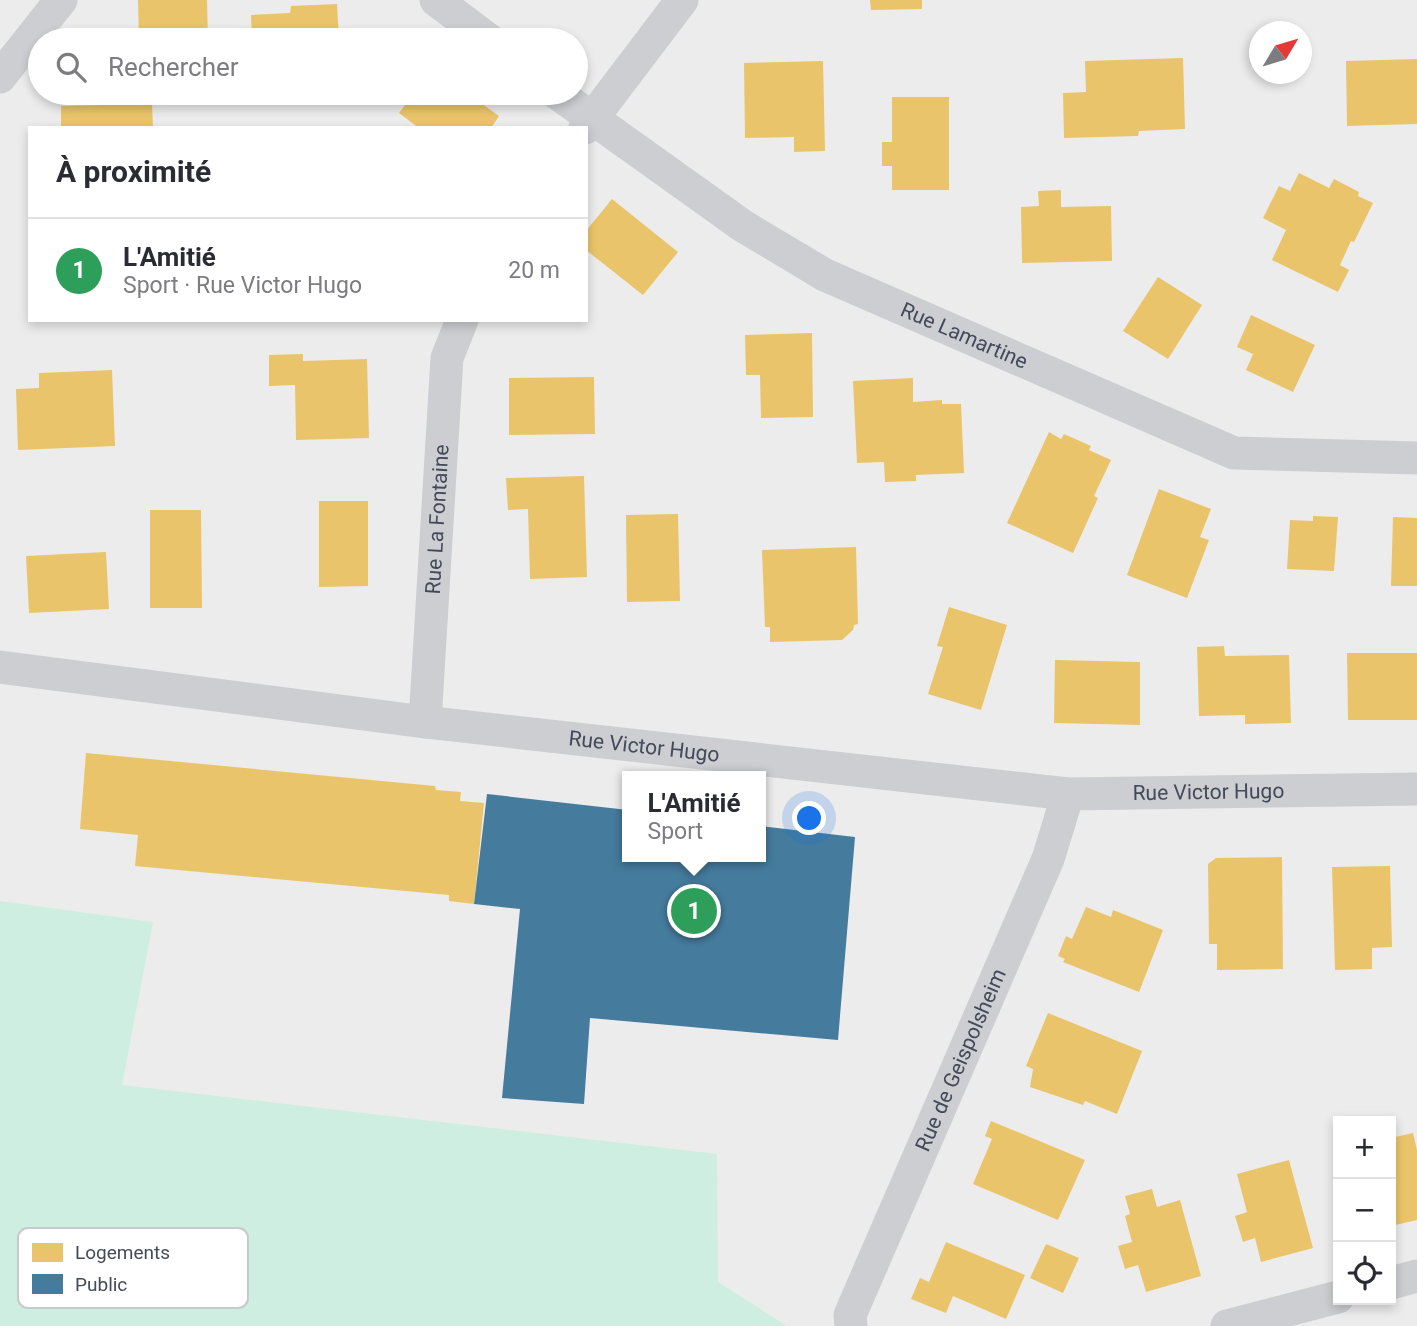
<!DOCTYPE html>
<html lang="fr">
<head>
<meta charset="utf-8">
<style>
  :root { --surface:#fff; --page:#f2f2f3; --text:#2b2b33; --muted:#7c7c81; --line:#e1e1e2; --accent:#2563eb }
  body { margin:0; font-family:Roboto,sans-serif; background:var(--page); color:var(--text) }
  .controls { position:absolute; right:21px; bottom:21px; display:grid; overflow:hidden; border-radius:0px; box-shadow:0 4px 10px #0003 }
  .controls button { width:63px; height:63px; display:grid; place-items:center; padding:0; border:0; border-bottom:2px solid var(--line); background:var(--surface); color:var(--text); font:35px sans-serif }
  .compass { position:absolute; left:1249px; top:21px; width:63px; height:63px; border-radius:50%; background:var(--surface); box-shadow:0 4px 10px #0003; rotate:52deg }
  .you { position:absolute; left:810px; top:819px; width:24px; height:24px; margin:-18px; border:5px solid #fff; border-radius:50%; background:#1a73e8; box-shadow:0 0 0 10px #1a73e833 }
  .badge { display:grid; place-items:center; width:46px; height:46px; border-radius:50%; background:var(--accent); color:#fff; font-size:23px; font-weight:700 }
  .pin { position:absolute; translate:-50% -50%; border:4px solid #fff; box-shadow:0 2px 7px #0006 }
  .popup { position:absolute; left:622px; top:771px; width:144px; height:91px; box-sizing:border-box; display:grid; place-content:center; border-radius:0px; background:var(--surface); filter:drop-shadow(0 2px 5px #0005); font-size:23px; white-space:nowrap; color:var(--muted) }
  .popup b { font-size:26px; color:var(--text) }
  .popup::after { content:''; position:absolute; left:50%; top:100%; margin-left:-14px; border:14px solid transparent; border-top-color:var(--surface) }
  .list { margin:0; padding:0; list-style:none }
  h2 { display:flex; justify-content:space-between; align-items:center; height:91px; margin:0; padding:0 28px; font-size:30px }
  h2 small { font-size:23px; font-weight:400; color:var(--muted) }
  .list li { display:grid; grid-template-columns:46px 1fr auto; gap:21px; align-items:center; box-sizing:border-box; height:105px; padding:0 28px; border-top:2px solid var(--line) }
  .list b { display:block; font-size:26px; white-space:nowrap }
  .list p { margin:0; font-size:23px; white-space:nowrap; color:var(--muted) }
  .list em { font-size:23px; font-style:normal; color:var(--muted) }
  .icon { flex:none; width:38px; height:38px; fill:none; stroke:currentColor; stroke-width:2; stroke-linecap:round; stroke-linejoin:round }
  .map { position:relative; flex:none; width:1417px; height:1326px; overflow:hidden }
  .search { position:absolute; background:var(--surface); box-shadow:0 4px 10px #0003; left:28px; top:28px; width:560px; height:77px; display:flex; align-items:center; gap:18px; box-sizing:border-box; padding:0 24px; border-radius:38px; color:var(--muted); font-size:26px }
  .panel { position:absolute; background:var(--surface); box-shadow:0 4px 10px #0003; left:28px; top:126px; width:560px; height:196px; border-radius:0px }
  .map>svg:first-child { display:block }
  .green { fill:#ceeee1 }
  .homes { fill:#e9c46a }
  .public { fill:#457b9d }
  .lines { fill:none; stroke-linecap:round; stroke-linejoin:round }
  .minor { stroke:#ccced2; stroke-width:33 }
  .labels { text-anchor:middle; stroke-width:7; stroke-linejoin:round; paint-order:stroke }
  .street-label { font-size:21px; fill:#434a59; stroke:#fff }
  .key { fill:#fff; stroke:#c7c9cd; stroke-width:2 }
  .key-label { font-size:19px; fill:#434a59 }
</style>
</head>
<body>
<div class="map">
<svg width="1417" height="1326" viewBox="0 0 1417 1326">
  <rect width="100%" height="100%" fill="#edecec"/>
  <polygon class="green" points="0,901 153,922 122,1085 717,1154 718,1282 787,1326 0,1326"/>
  <g class="homes">
    <polygon points="138,0 207,0 208,40 139,40"/>
    <polygon points="870,0 922,0 922,9 871,10"/>
    <polygon points="337,4 339,40 252,40 251,15 290,13 291,6"/>
    <polygon points="1183,58 1185,129 1139,131 1138,136 1064,138 1063,93 1086,92 1085,61"/>
    <polygon points="1417,59 1417,124 1347,126 1346,61"/>
    <polygon points="823,61 825,151 794,152 794,137 745,138 744,63"/>
    <polygon points="294,93 340,93 340,97 294,98"/>
    <polygon points="414,93 467,93 499,116 491,128 419,128 399,113"/>
    <polygon points="892,97 949,97 949,190 892,190 892,166 882,166 882,142 892,142"/>
    <polygon points="152,104 153,128 61,128 61,106"/>
    <polygon points="1299,173 1329,188 1334,179 1359,192 1358,196 1373,203 1354,242 1351,241 1340,265 1349,270 1338,292 1272,260 1286,230 1263,218 1279,186 1290,191"/>
    <polygon points="1061,190 1061,207 1111,206 1112,261 1022,263 1021,207 1039,206 1038,191"/>
    <polygon points="612,199 678,252 643,295 586,250 586,231"/>
    <polygon points="1158,277 1202,305 1168,359 1123,331"/>
    <polygon points="1251,315 1315,345 1293,392 1246,370 1253,354 1237,347"/>
    <polygon points="812,333 813,417 761,418 760,375 746,375 745,335"/>
    <polygon points="303,354 303,361 367,359 369,438 296,440 295,385 269,386 269,355"/>
    <polygon points="112,370 115,446 18,450 16,389 39,388 39,373"/>
    <polygon points="594,377 595,434 509,435 509,378"/>
    <polygon points="913,378 913,402 942,400 942,404 961,404 964,473 916,475 916,481 885,482 884,462 857,463 853,381"/>
    <polygon points="1049,432 1061,439 1064,434 1091,446 1089,450 1111,460 1094,496 1098,498 1073,553 1007,523"/>
    <polygon points="584,476 587,577 530,579 528,509 508,510 506,478"/>
    <polygon points="1159,489 1211,509 1200,537 1209,540 1187,598 1127,575"/>
    <polygon points="319,501 368,501 368,586 319,587"/>
    <polygon points="150,510 201,510 202,608 150,608"/>
    <polygon points="678,514 680,601 627,602 626,515"/>
    <polygon points="1313,516 1338,517 1334,571 1287,569 1290,520 1313,521"/>
    <polygon points="1393,517 1417,518 1417,586 1391,586"/>
    <polygon points="856,547 858,624 854,625 853,630 842,640 770,642 770,627 765,627 762,550"/>
    <polygon points="106,552 109,609 29,613 26,556"/>
    <polygon points="949,607 1007,625 981,710 928,694 943,647 937,646"/>
    <polygon points="1224,646 1225,656 1289,655 1291,723 1245,724 1245,715 1199,716 1197,647"/>
    <polygon points="1347,653 1417,653 1417,720 1348,720"/>
    <polygon points="1055,660 1140,662 1140,725 1054,723"/>
    <polygon points="86,753 435,786 436,790 461,792 460,801 484,803 474,904 449,901 449,895 135,866 138,835 80,829"/>
    <polygon points="1282,857 1283,969 1217,970 1217,944 1209,944 1208,864 1216,858"/>
    <polygon points="1390,866 1392,947 1372,948 1372,969 1335,970 1332,867"/>
    <polygon points="1086,907 1111,917 1113,910 1163,930 1139,992 1063,962 1065,959 1058,956 1066,936 1072,939"/>
    <polygon points="1048,1013 1142,1051 1117,1114 1085,1101 1083,1105 1030,1087 1033,1069 1026,1066"/>
    <polygon points="991,1121 1085,1160 1058,1220 973,1184 992,1139 985,1136"/>
    <polygon points="1413,1133 1417,1150 1417,1220 1391,1226 1391,1138"/>
    <polygon points="1289,1160 1313,1248 1261,1262 1255,1238 1243,1242 1235,1216 1247,1212 1237,1174"/>
    <polygon points="1152,1189 1157,1207 1180,1200 1201,1276 1146,1292 1138,1265 1125,1269 1118,1246 1132,1242 1125,1216 1130,1214 1125,1196"/>
    <polygon points="946,1242 1025,1275 1006,1319 953,1296 946,1313 911,1299 920,1278 929,1282"/>
    <polygon points="1046,1244 1079,1258 1063,1293 1030,1278"/>
  </g>
  <polygon class="public" points="487,794 628,810 628,857 760,857 760,826 855,837 838,1040 590,1018 584,1104 502,1098 520,909 474,904"/>
  <g class="lines">
    <g class="minor">
      <polyline points="436,0 489,40"/>
      <polyline points="0,77 61,0"/>
      <path id="s1" d="M 557,93 L 743,226 L 825,275 L 1234,453 L 1417,458"/>
      <polyline points="585,128 682,0"/>
      <path id="s2" d="M 0,667 L 425,722 L 1068,794 L 1417,789"/>
      <path id="s3" d="M 425,722 L 447,358 L 462,320"/>
      <polyline points="1391,1283 1417,1276"/>
      <path id="s4" d="M 851,1326 L 850,1315 L 1048,859 L 1068,794"/>
      <polyline points="1227,1326 1338,1297"/>
    </g>
  </g>
  <g class="labels">
    <g class="street-label">
      <text dy="7" stroke="none"><textPath href="#s1" startOffset="476">Rue Lamartine</textPath></text>
      <text dy="7" stroke="none"><textPath href="#s3" startOffset="203">Rue La Fontaine</textPath></text>
      <text dy="7" stroke="none"><textPath href="#s2" startOffset="649">Rue Victor Hugo</textPath></text>
      <text dy="7" stroke="none"><textPath href="#s2" startOffset="1216">Rue Victor Hugo</textPath></text>
      <text dy="7" stroke="none"><textPath href="#s4" startOffset="289">Rue de Geispolsheim</textPath></text>
    </g>
  </g>
  <rect x="18" y="1228" width="230" height="80" rx="10" class="key"/>
  <rect x="32" y="1243" width="31" height="19" fill="#e9c46a"/>
  <rect x="32" y="1274" width="31" height="20" fill="#457b9d"/>
  <g class="key-label">
    <text x="75" y="1259">Logements</text>
    <text x="75" y="1291">Public</text>
  </g>
</svg>
<div class="controls">
<button>+</button>
<button>−</button>
<button><svg class="icon" aria-label="locate" viewBox="0 0 24 24"><circle cx="12" cy="12" r="6"/><path d="M12 2v4M12 18v4M2 12h4M18 12h4"/></svg></button>
</div>
<svg class="compass" viewBox="-18 -18 36 36"><path d="M0-13l5 13h-10z" fill="#e53935"/><path d="M0 13l5-13h-10z" fill="#7c7c81"/></svg>
<div class="you"></div>
<div class="pin badge" style="left:694px;top:911px;background:#2e9e5b">1</div>
<div class="popup"><b>L'Amitié</b>Sport</div>
<div class="search"><svg class="icon" aria-label="search" viewBox="0 0 24 24"><circle cx="10" cy="10" r="6"/><path d="M15 15l6 6"/></svg>Rechercher</div>
<section class="panel">
<h2>À proximité<small></small></h2>
<ul class="list">
<li><span class="badge" style="background:#2e9e5b">1</span><div><b>L'Amitié</b><p>Sport · Rue Victor Hugo</p></div><em>20 m</em></li>
</ul>
</section>
</div>
</body>
</html>
